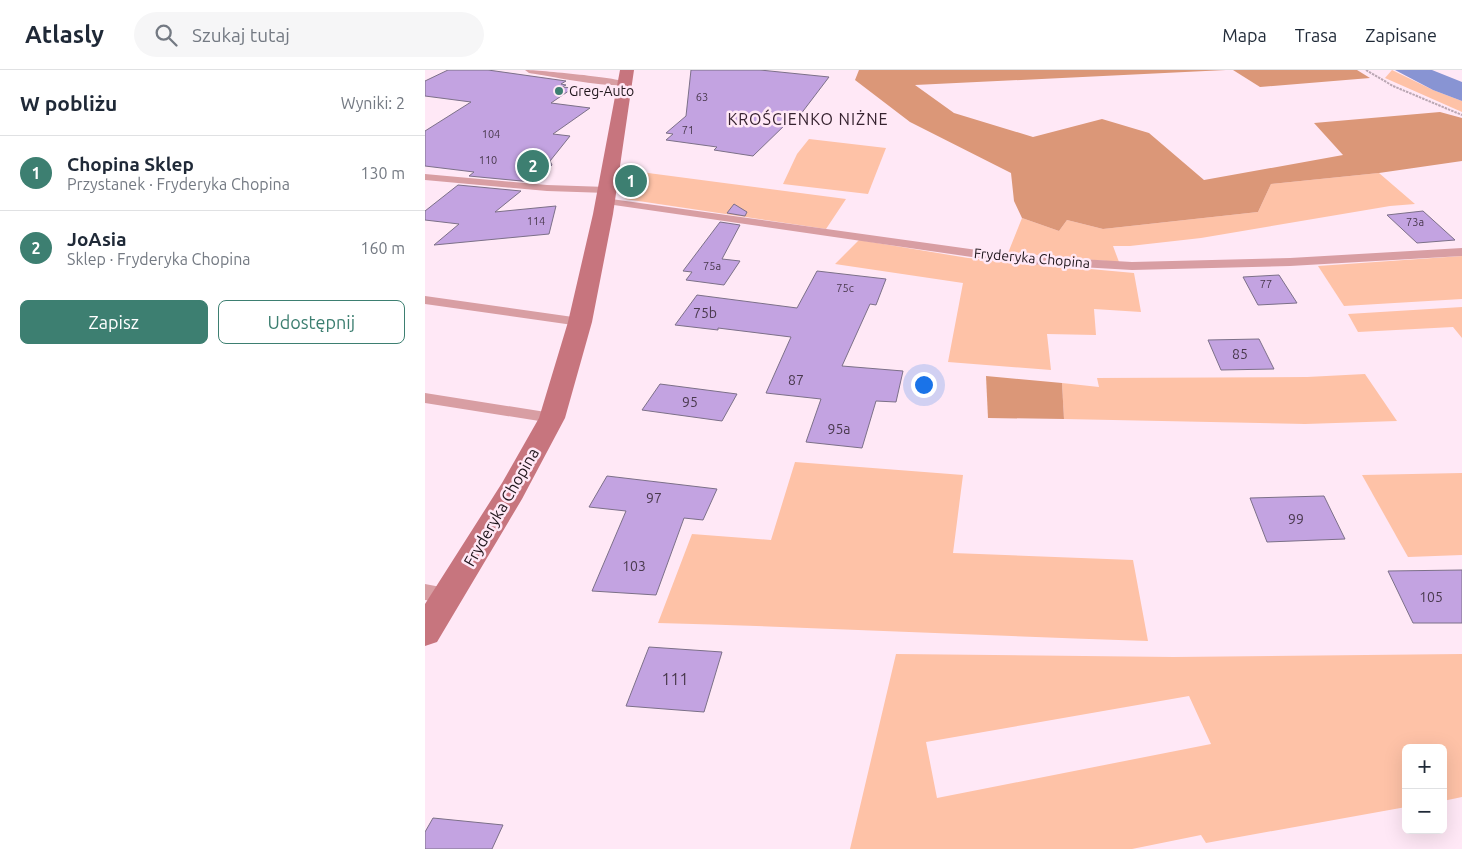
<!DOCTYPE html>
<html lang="pl">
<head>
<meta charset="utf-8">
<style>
  :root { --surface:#fff; --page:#f6f6f7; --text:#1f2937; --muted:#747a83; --line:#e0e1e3; --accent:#3d7f71 }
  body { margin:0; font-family:Ubuntu,sans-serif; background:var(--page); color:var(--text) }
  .controls { position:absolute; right:15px; bottom:15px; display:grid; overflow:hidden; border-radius:8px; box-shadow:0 5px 20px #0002 }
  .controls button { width:45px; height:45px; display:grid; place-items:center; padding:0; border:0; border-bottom:1px solid var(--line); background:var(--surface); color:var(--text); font:25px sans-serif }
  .you { position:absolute; left:498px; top:314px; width:18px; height:18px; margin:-12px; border:4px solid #fff; border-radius:50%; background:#1a73e8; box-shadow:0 0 0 8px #1a73e833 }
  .badge { display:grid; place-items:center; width:32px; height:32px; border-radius:50%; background:var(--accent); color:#fff; font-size:16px; font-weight:700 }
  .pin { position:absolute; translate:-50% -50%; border:2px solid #fff; box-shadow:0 1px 5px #0006 }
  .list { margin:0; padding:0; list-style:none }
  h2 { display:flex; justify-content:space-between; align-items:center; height:65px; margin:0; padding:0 20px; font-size:21px }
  h2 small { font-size:16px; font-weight:400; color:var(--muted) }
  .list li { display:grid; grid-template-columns:32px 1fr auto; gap:15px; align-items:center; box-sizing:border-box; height:75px; padding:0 20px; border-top:1px solid var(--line) }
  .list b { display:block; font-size:19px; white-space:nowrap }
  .list p { margin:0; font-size:16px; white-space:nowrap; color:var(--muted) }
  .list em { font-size:16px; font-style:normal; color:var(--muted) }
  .actions { display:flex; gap:10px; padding:15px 20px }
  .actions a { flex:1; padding:11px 0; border:1px solid var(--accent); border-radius:8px; text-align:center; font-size:18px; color:var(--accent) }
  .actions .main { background:var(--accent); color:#fff }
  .icon { flex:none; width:28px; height:28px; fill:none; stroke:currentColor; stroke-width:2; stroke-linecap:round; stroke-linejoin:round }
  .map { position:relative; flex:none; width:1037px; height:779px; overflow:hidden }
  header { display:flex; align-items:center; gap:30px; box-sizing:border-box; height:70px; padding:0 25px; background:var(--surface); border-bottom:1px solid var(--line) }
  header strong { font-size:24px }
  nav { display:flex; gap:28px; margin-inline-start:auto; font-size:18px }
  .search { width:350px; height:45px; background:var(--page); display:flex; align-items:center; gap:12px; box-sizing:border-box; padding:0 18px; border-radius:28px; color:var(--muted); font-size:19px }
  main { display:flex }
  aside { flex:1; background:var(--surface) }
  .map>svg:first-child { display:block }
  .green { fill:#fec2a7; fill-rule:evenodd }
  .forest { fill:#db9778 }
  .water { fill:#8894d3 }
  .building { fill:#c3a3e1; stroke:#7c7088 }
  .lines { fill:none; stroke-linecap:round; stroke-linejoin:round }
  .path { stroke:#baa7b3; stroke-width:2; stroke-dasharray:2.5 1; stroke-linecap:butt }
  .lane { fill:#d89ea3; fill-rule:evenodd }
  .secondary { fill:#c7757e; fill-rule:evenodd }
  .poi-dot { fill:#3d7f71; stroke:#ffe8f6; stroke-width:2 }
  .labels { text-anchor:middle; stroke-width:5; stroke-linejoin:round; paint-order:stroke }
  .far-number-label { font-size:11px; fill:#49394d }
  .far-poi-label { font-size:14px; fill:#20161c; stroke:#ffe8f6; text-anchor:start }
  .far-street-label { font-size:14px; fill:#20161c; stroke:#ffe8f6 }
  .number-label { font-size:14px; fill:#49394d }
  .far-quarter-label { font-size:16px; letter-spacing:1px; fill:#36222f; stroke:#ffe8f6 }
  .street-label { font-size:16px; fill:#20161c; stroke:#ffe8f6 }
  .near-number-label { font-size:16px; fill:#49394d }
</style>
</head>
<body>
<header>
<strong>Atlasly</strong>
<div class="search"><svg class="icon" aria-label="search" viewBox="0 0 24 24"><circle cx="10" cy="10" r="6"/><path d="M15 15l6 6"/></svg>Szukaj tutaj</div>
<nav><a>Mapa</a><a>Trasa</a><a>Zapisane</a></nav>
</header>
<main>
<aside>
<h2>W pobliżu<small>Wyniki: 2</small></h2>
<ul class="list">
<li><span class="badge">1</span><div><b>Chopina Sklep</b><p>Przystanek · Fryderyka Chopina</p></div><em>130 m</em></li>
<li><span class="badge">2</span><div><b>JoAsia</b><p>Sklep · Fryderyka Chopina</p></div><em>160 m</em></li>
</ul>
<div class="actions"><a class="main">Zapisz</a><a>Udostępnij</a></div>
</aside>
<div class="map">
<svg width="1037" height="779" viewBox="0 0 1037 779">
  <rect width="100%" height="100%" fill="#ffe8f6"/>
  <g class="green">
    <polygon points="967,0 1008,20 1037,31 1037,42 960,8"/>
    <polygon points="384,69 461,78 443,124 358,114 372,84"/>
    <polygon points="208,101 421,129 401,159 200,129 205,124 212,106"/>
    <polygon points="954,103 990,134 965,136 776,168 705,176 688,176 694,192 583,183 597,148 634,161 642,150 678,159 833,142 846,114"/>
    <polygon points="434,170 543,188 709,203 716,242 669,239 671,265 622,264 626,300 523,292 538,213 410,194"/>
    <polygon points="1037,186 1037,229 919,236 893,196"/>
    <polygon points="1037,237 1037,268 1028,257 933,262 923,244"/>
    <polygon points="940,304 972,351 880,354 639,349 637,313 674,317 672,308 882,307"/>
    <path d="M 370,392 L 538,405 L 528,483 L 708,490 L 723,571 C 560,566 397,557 233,553 L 267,464 L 346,470 Z"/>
    <polygon points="1037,403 1037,485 983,487 937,405"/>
    <path d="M 471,584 L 749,587 L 1037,584 L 1037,727 L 1018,731 L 1018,678 L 981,678 L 981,737 L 781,773 L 776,765 L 707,779 L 425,779 ZM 764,626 L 786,674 L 512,728 L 501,672 Z"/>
  </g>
  <g class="forest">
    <polygon points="434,0 801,0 490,15 529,43 608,67 677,49 724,63 779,110 918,85 889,53 1015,42 1037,48 1037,91 954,103 846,114 833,142 678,159 642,150 634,161 597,148 589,131 586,103 485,52 430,10"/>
    <polygon points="808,0 932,0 945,8 835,17"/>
    <polygon points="561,306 637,313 639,349 563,348"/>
  </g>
  <polygon class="water" points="970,0 1007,0 1037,12 1037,31 1008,20"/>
  <g class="building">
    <polygon points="23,0 63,0 141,11 136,14 141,15 137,17 148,18 126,33 165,38 128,64 145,66 125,91 127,95 107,112 44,106 49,102 0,96 0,61 46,32 0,26 0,11"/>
    <polygon points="266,0 335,0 404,7 369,53 363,52 328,86 289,80 292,77 241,70 248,64 241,63 261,46"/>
    <polygon points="33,115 96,121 70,142 131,136 124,164 9,175 34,154 0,150 0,141"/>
    <polygon points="309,134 322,142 320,146 302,143"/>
    <polygon points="998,141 1030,170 992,173 962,145"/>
    <polygon points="295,152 315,155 297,189 315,191 299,215 261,210 267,202 258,201"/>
    <polygon points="392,201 461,209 451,235 445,234 417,296 478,301 471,332 451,331 437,378 381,372 396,329 341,323 366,267 293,258 293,260 250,255 272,225 372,238"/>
    <polygon points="854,205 872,233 833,235 818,207"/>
    <polygon points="834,269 849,299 796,300 783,270"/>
    <polygon points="235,314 312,324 297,351 217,340"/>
    <polygon points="182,406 292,419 278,450 259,448 231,525 167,521 201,441 164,437"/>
    <polygon points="899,426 920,469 842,472 825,428"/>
    <polygon points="1037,500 1037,553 988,553 963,501"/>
    <polygon points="224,577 297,582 279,642 201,636"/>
    <polygon points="8,748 78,755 67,779 0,779 0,762"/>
  </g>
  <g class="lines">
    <polyline class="path" points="941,0 968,16 1037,45"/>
    <g class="lane">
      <path d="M 100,0 C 113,0 198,8 204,13 C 194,21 120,5 104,3 Z"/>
      <polygon points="0,104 122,115 182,117 188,120 182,123 122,121 0,110"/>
      <polygon points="179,128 588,185 707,192 865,188 1037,178 1037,186 865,196 707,200 588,193 175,133 173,131 175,129"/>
      <polygon points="0,226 155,248 162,252 155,256 0,234"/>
      <polygon points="0,323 127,343 132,344 135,348 132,352 127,353 0,333"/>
      <polygon points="0,514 31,520 33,526 31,532 24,534 0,530"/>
    </g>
    <polygon class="secondary" points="195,0 209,0 188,144 167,252 140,348 97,429 12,572 0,576 0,534 77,413 114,348 143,252 168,144"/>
  </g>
  <circle class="poi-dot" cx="134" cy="21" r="5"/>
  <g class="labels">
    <g class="far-number-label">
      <text x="277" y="31">63</text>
      <text x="263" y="64">71</text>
      <text x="66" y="68">104</text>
      <text x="63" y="94">110</text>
      <text x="111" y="155">114</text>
      <text x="990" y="156">73a</text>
      <text x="287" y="200">75a</text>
      <text x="841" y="218">77</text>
      <text x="420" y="222">75c</text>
    </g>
    <g class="far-poi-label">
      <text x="144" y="26">Greg-Auto</text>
    </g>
    <g class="far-street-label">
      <text transform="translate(607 188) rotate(5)" y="5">Fryderyka Chopina</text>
    </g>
    <g class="number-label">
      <text x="280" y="248">75b</text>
      <text x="815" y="289">85</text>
      <text x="371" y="315">87</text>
      <text x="265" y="337">95</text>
      <text x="414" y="364">95a</text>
      <text x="229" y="433">97</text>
      <text x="871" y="454">99</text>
      <text x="209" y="501">103</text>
      <text x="1006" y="532">105</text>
    </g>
    <g class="far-quarter-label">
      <text x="383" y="55">KROŚCIENKO NIŻNE</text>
    </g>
    <g class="street-label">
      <text transform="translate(76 437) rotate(-60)" y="6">Fryderyka Chopina</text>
    </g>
    <g class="near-number-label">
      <text x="250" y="615">111</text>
    </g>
  </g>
</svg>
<div class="controls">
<button>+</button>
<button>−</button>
</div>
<div class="you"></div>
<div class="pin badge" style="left:206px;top:111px">1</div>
<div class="pin badge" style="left:108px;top:96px">2</div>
</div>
</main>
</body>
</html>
